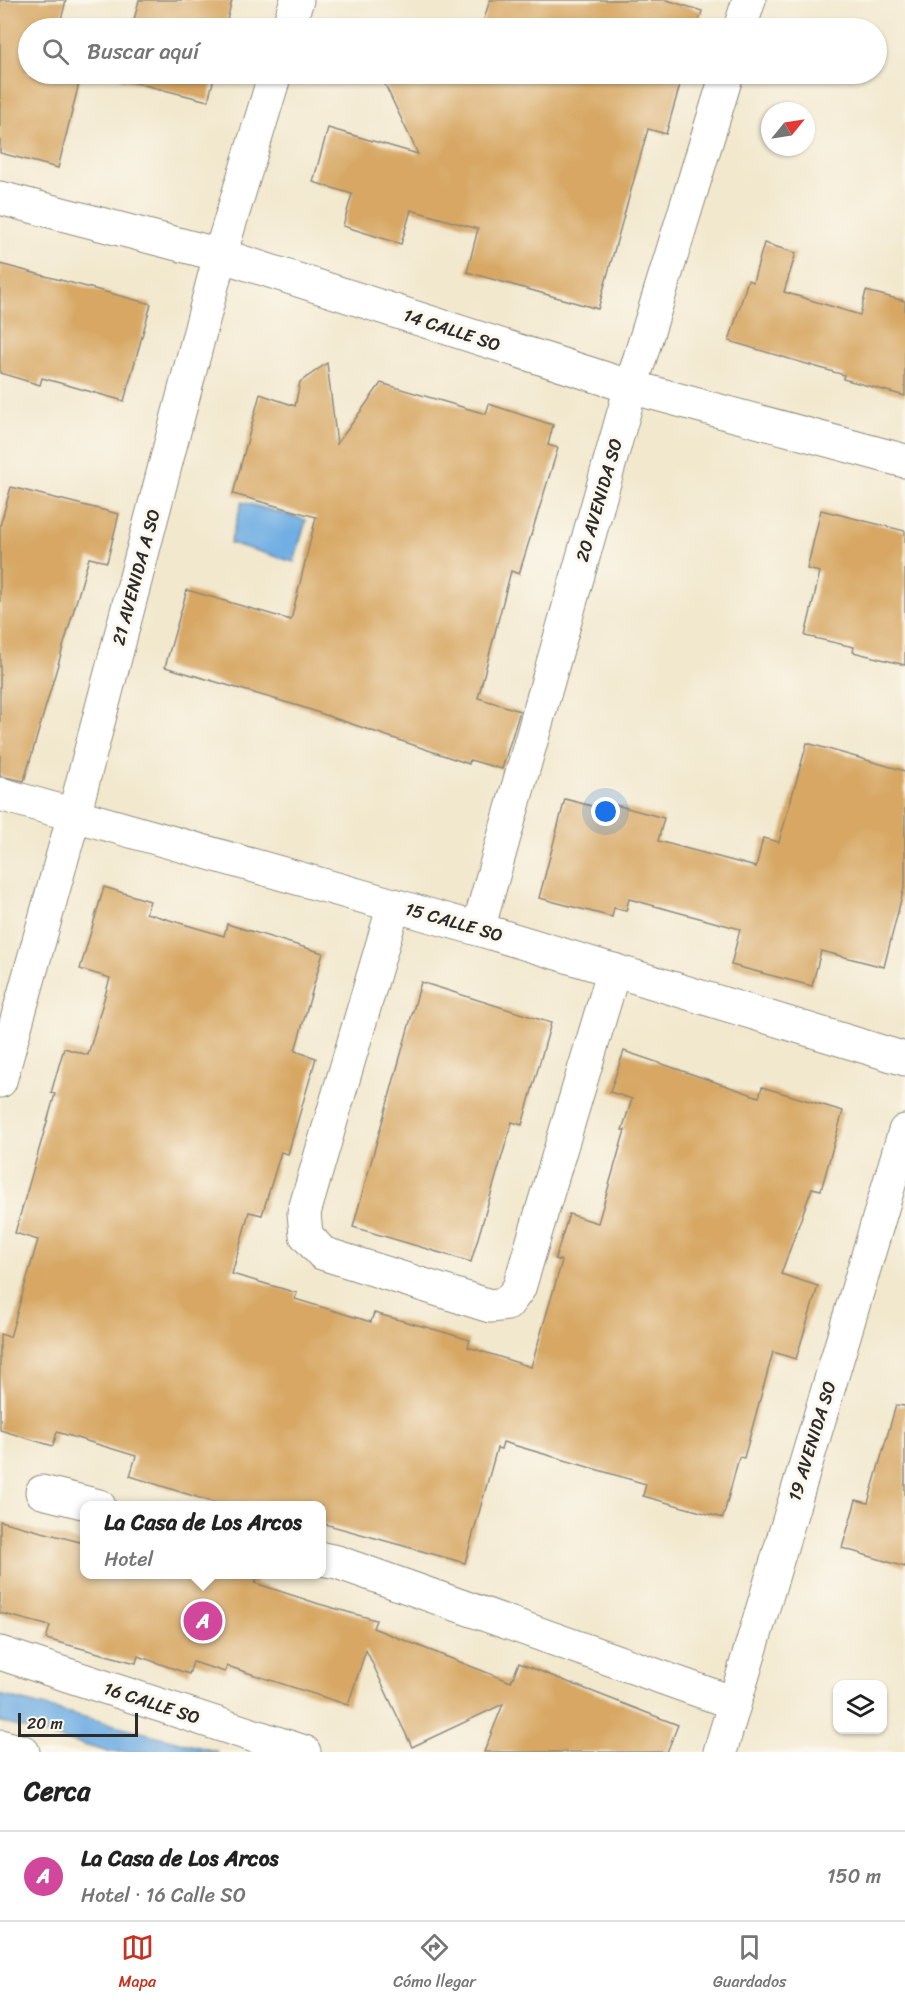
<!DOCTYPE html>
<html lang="es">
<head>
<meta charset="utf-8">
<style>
  :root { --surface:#fff; --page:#f6f6f6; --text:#222; --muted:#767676; --line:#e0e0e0; --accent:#c8321e }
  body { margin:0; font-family:Sriracha,sans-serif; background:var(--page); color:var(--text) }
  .controls { position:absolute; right:18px; bottom:18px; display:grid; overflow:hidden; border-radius:12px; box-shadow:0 2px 4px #0004 }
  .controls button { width:54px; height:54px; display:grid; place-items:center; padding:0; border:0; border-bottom:2px solid var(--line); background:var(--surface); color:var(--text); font:30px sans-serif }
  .compass { position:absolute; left:761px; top:102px; width:54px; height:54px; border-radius:50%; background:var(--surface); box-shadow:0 2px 4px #0004; rotate:60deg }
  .scale { position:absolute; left:18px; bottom:15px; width:120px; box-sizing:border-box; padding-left:6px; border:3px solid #2b2b2b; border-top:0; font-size:16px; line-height:21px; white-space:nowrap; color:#2b2b2b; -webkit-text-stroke:4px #fbf7ec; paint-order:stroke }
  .you { position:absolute; left:606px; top:812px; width:21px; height:21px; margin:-15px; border:4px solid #fff; border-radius:50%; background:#1a73e8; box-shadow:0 0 0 9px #1a73e833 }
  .badge { display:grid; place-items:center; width:39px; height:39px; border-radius:50%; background:var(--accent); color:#fff; font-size:20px; font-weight:700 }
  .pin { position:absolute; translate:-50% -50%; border:3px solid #fff; box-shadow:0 2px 6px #0006 }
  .popup { position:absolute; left:80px; top:1501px; width:246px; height:78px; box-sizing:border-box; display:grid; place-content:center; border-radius:12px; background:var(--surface); filter:drop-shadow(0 2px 4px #0005); font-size:20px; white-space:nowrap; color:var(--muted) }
  .popup b { font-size:22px; color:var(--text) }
  .popup::after { content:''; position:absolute; left:50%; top:100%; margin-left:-12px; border:12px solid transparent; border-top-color:var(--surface) }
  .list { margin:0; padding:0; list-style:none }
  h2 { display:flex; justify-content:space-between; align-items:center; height:78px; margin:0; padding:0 24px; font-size:26px }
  h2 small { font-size:20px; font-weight:400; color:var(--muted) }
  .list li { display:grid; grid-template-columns:39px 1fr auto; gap:18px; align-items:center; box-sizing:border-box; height:90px; padding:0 24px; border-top:2px solid var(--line) }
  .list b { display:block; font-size:22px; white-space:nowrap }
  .list p { margin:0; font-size:20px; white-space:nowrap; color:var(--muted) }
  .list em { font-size:20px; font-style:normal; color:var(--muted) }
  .icon { flex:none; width:33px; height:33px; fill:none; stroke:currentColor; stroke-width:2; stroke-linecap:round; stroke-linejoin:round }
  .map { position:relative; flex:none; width:905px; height:1752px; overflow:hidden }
  .search { position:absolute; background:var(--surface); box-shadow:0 2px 4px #0004; left:18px; right:18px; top:18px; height:66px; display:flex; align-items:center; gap:15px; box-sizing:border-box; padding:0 21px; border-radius:33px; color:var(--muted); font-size:22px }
  .sheet { height:168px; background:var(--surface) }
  nav { display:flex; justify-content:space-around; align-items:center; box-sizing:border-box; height:84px; border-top:2px solid var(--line); background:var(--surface); font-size:16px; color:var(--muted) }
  nav a { display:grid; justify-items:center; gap:3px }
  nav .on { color:var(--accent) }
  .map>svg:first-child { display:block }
  .water { fill:#70aee3; stroke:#4e6c87; stroke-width:1.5 }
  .building { fill:#d7a763 }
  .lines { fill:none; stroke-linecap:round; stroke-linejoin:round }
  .minor-casing { stroke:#8e8a7c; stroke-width:35 }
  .minor { stroke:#fff; stroke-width:33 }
  .labels { text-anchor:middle; stroke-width:6; stroke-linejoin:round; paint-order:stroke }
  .street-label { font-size:18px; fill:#2b2b2b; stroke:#fbf7ec }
</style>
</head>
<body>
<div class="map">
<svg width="905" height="1752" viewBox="0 0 905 1752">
  <rect width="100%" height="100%" fill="#fbf7ec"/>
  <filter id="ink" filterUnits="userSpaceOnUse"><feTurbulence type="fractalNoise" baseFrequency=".0167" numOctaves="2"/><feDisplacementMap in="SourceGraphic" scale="12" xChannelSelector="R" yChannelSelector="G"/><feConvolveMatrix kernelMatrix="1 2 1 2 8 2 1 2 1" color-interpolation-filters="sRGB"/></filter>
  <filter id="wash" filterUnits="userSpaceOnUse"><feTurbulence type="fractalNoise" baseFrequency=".008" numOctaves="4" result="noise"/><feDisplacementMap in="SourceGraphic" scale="24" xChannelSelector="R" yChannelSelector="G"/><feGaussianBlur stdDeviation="1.35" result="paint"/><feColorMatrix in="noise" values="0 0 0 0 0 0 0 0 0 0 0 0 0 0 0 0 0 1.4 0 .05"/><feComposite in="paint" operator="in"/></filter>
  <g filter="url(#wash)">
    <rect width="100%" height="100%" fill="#f2e8ce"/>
    <g class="water">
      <polygon points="242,502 306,520 294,562 230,543"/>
      <polygon points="0,1695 218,1752 109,1752 0,1722"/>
    </g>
    <g id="blocks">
      <g class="building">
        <polygon points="0,0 66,0 59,28 28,28 28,74 74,74 81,75 58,168 0,153"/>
        <polygon points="139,0 232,0 225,28 132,28"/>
        <polygon points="490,0 667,0 702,11 697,28 481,28"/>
        <polygon points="121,74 215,74 208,101 120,79"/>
        <polygon points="380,74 683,74 666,134 648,129 598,309 467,272 478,229 411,210 401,244 343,226 352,194 313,182 328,128 418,154"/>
        <polygon points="764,243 796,253 784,292 860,315 866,291 905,301 905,396 843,379 844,375 729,341 748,280 753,282"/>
        <polygon points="0,264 151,304 124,401 42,378 40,385 0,373"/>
        <polygon points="327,363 337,444 381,383 486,414 489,404 553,425 548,445 558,448 519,574 511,571 478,698 520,711 502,769 470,760 469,764 302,707 165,667 187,590 291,620 316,517 233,494 260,394 295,406 300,382"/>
        <polygon points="11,487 119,514 107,562 89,558 24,781 0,776 0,526"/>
        <polygon points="821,510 905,531 905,665 853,652 854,647 805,636 820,572 807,569"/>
        <polygon points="807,743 905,771 905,884 884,967 821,951 812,986 731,965 740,929 629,899 626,911 614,908 612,917 539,898 565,799 611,811 612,804 664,818 658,841 756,867 763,838 779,842"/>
        <polygon points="104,887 150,901 146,913 224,936 227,924 323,953 295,1051 316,1058 288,1154 281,1152 262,1215 249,1212 232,1274 297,1293 295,1299 371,1322 374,1313 440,1331 470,1340 468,1347 531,1367 562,1261 555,1259 569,1214 598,1223 625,1130 622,1130 632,1099 610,1092 624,1051 759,1097 762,1087 843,1111 821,1190 812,1188 781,1274 818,1286 796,1359 773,1352 744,1458 739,1457 723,1518 643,1496 646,1484 503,1442 501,1449 497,1448 465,1563 321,1523 321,1506 225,1506 130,1476 136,1456 57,1432 53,1446 0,1430 0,1334 10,1337 38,1240 15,1233 55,1094 51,1093 64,1048 88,1055 110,978 80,969"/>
        <polygon points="421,982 551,1023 522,1125 512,1122 471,1262 353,1227"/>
        <polygon points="896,1405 905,1406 905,1567 842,1548 856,1500 868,1503"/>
        <polygon points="0,1521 84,1543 84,1575 258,1575 255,1583 319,1604 376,1620 373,1628 511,1682 519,1663 678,1725 667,1752 484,1752 503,1704 412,1747 366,1650 348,1705 227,1666 225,1672 193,1662 189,1674 138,1656 136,1663 46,1639 50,1626 0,1613"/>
      </g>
    </g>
  </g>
  <g filter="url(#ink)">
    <use href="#blocks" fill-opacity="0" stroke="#8e8a7c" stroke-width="1.5"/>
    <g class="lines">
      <g class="minor-casing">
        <g id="minor">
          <polyline points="288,28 297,0"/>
          <polyline points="740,28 749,0"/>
          <polyline points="0,198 220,255 631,387 905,461"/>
          <polyline points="0,794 478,929 905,1059"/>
          <polyline points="394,905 304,1213 306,1235 322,1253 490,1306 507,1304 519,1288 614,970"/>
          <polyline points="478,929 631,387 727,74"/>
          <polyline points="0,1081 74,815 220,255 275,74"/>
          <polyline points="42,1492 99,1506"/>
          <polyline points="322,1559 337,1562 734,1703"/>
          <polyline points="0,1653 304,1752"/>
          <polyline points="0,1746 23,1752"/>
          <polyline points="720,1752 905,1131"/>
        </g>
      </g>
      <use href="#minor" class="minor"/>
    </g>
  </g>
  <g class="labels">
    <g class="street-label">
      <text transform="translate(452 330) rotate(18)" y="6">14 CALLE SO</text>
      <text transform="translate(599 500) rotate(-74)" y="6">20 AVENIDA SO</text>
      <text transform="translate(136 577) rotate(-75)" y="6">21 AVENIDA A SO</text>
      <text transform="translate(454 922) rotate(16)" y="6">15 CALLE SO</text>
      <text transform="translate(812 1441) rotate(-73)" y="6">19 AVENIDA SO</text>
      <text transform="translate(152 1703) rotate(18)" y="6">16 CALLE SO</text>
    </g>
  </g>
</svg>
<div class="controls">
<button><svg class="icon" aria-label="layers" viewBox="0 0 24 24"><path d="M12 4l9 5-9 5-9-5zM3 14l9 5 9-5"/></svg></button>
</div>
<svg class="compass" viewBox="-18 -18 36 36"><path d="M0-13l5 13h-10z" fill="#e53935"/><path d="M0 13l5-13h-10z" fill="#767676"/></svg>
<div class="scale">20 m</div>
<div class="you"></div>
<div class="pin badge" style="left:203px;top:1621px;background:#d1479c">A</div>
<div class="popup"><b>La Casa de Los Arcos</b>Hotel</div>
<div class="search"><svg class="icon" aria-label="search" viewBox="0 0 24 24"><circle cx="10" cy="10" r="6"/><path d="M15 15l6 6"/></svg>Buscar aquí</div>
</div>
<section class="sheet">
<h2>Cerca<small></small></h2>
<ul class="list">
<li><span class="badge" style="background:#d1479c">A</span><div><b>La Casa de Los Arcos</b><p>Hotel · 16 Calle SO</p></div><em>150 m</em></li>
</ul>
</section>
<nav>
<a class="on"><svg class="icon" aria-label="map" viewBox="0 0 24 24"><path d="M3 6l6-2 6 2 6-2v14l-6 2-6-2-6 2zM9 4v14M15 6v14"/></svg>Mapa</a>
<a><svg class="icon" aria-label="directions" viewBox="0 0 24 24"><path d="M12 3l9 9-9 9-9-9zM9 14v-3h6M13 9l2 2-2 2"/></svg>Cómo llegar</a>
<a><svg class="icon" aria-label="saved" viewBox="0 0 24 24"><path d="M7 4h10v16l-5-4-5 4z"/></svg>Guardados</a>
</nav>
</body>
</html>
